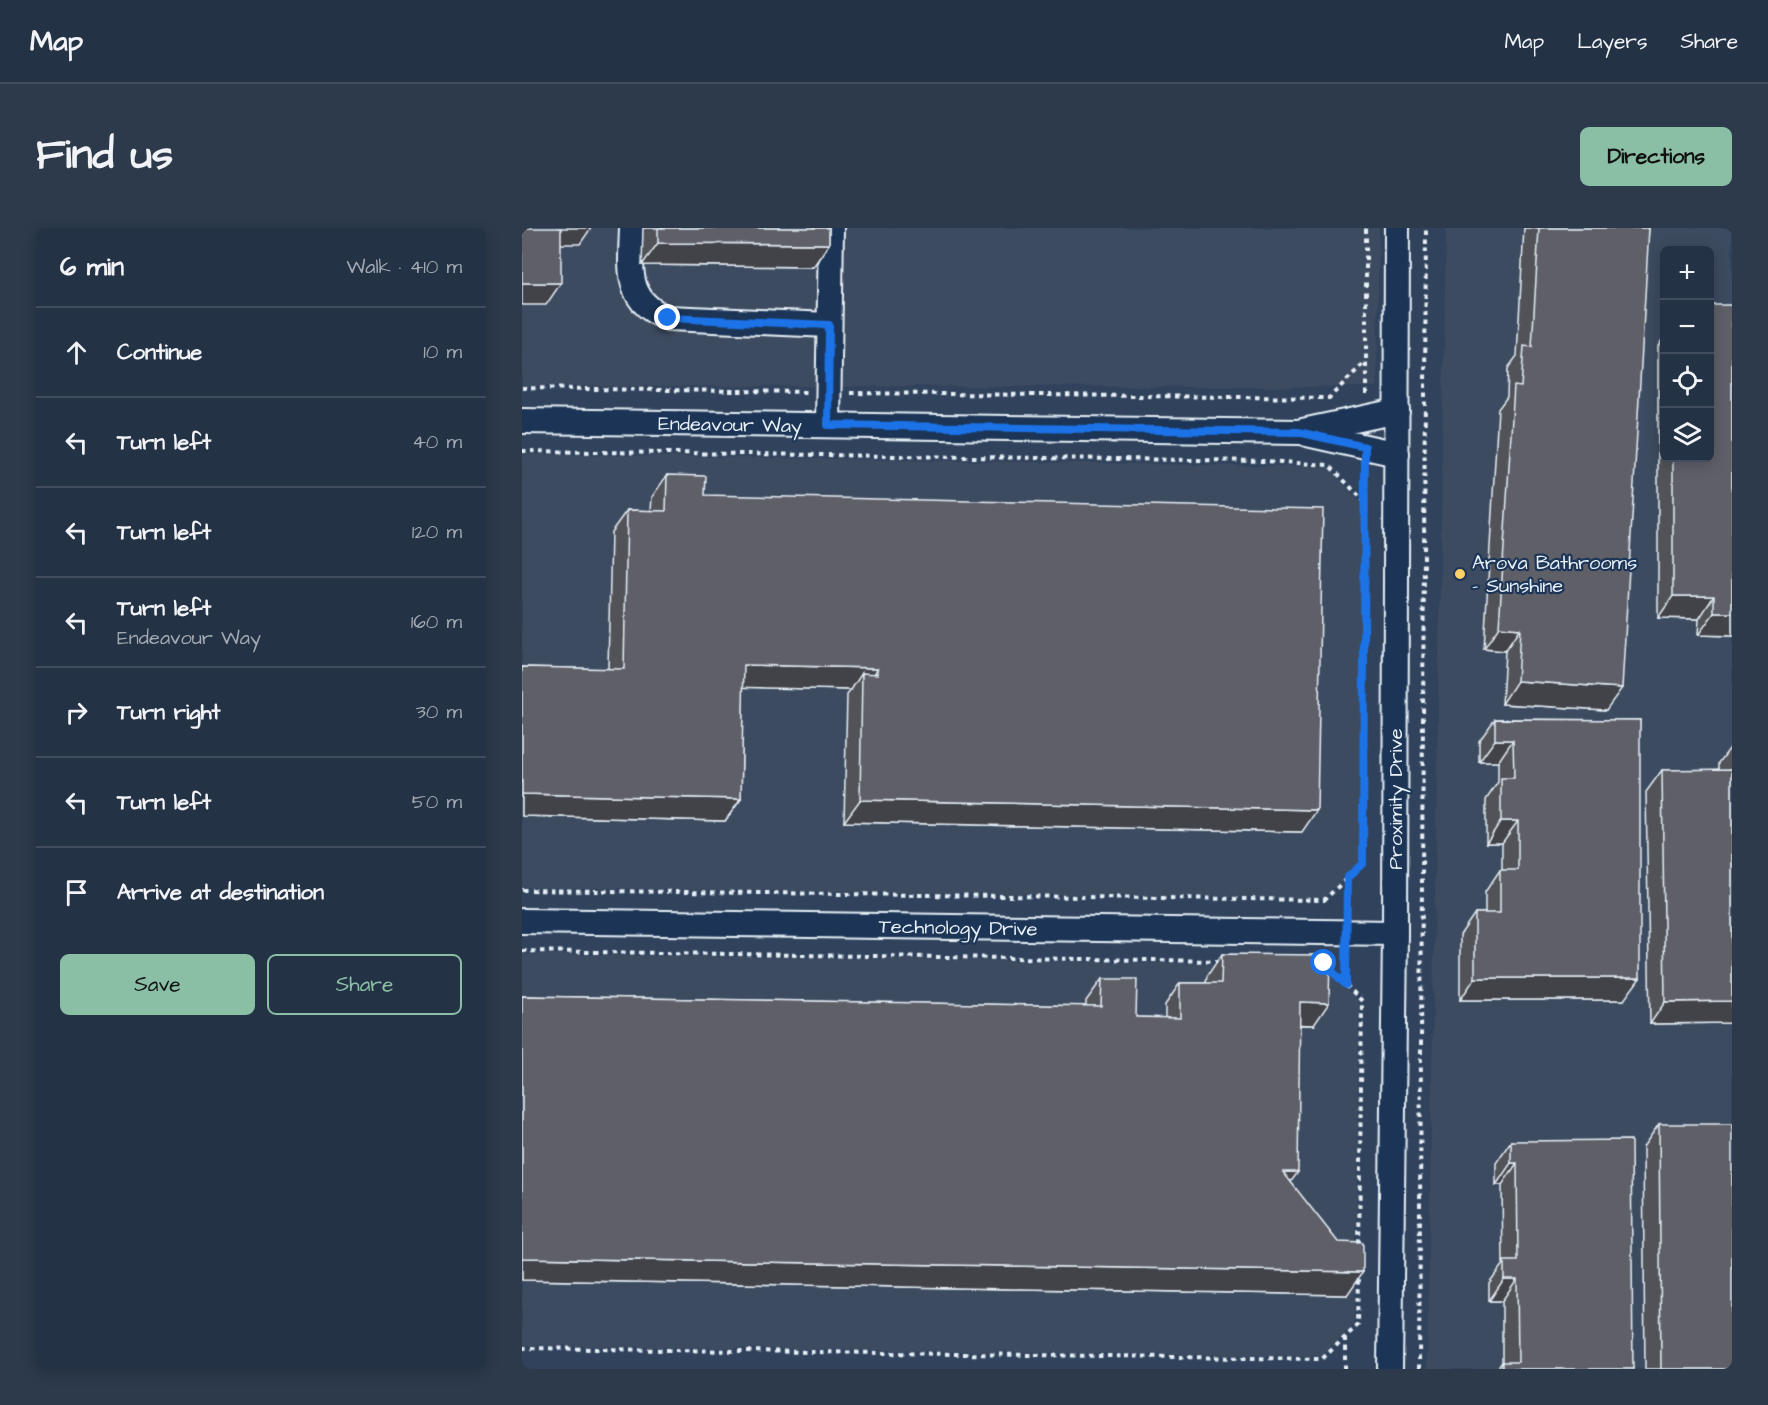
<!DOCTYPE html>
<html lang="en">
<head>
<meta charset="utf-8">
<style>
  :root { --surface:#243245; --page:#2c3a4c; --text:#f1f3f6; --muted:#a3aab3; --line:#414d5e; --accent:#8abfa5 }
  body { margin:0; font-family:"Architects Daughter",sans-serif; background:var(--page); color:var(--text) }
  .controls { position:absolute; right:18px; top:18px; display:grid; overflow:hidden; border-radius:9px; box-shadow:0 3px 15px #0003 }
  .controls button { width:54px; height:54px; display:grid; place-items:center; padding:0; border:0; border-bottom:2px solid var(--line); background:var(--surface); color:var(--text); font:30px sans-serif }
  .stop { position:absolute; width:18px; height:18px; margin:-14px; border:4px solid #1a73e8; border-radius:50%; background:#fff }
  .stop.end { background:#1a73e8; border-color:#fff; box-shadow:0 2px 6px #0008 }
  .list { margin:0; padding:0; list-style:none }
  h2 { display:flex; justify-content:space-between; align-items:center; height:78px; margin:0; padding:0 24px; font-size:26px }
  h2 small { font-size:20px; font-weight:400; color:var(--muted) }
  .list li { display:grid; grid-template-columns:39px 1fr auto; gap:18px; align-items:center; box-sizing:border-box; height:90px; padding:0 24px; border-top:2px solid var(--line) }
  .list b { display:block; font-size:22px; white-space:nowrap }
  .list p { margin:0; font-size:20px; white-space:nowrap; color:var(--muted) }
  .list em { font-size:20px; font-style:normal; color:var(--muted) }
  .actions { display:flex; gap:12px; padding:18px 24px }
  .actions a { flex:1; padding:14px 0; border:2px solid var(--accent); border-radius:9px; text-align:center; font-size:21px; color:var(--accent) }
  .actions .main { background:var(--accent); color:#111 }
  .icon { flex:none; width:33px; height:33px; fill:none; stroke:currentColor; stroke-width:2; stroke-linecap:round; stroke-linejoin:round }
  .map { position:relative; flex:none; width:1210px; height:1141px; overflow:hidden; border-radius:9px }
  header { display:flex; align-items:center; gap:36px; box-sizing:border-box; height:84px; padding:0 30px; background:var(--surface); border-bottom:2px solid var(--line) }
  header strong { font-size:28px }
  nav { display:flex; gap:33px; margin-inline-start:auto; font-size:21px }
  .intro { display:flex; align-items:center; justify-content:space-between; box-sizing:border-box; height:144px; padding:0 36px }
  h1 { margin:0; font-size:42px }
  .button { padding:15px 27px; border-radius:9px; background:var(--accent); color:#111; font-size:21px; font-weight:700 }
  main { display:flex; gap:36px; padding:0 36px }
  aside { flex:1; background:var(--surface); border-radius:9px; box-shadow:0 3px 15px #0003 }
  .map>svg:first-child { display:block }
  .built { fill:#3e4b60; fill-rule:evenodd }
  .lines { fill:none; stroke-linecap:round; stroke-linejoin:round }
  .minor-casing { stroke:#e8f1f8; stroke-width:28 }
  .path { stroke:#e8f1f8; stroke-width:4; stroke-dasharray:4.5 4.5; stroke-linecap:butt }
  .minor { stroke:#1d3557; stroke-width:24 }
  .wall { fill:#515259; stroke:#e8f1f8; stroke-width:1.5 }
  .shaded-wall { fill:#424249; stroke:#e8f1f8; stroke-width:1.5 }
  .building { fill:#5e5f68; stroke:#e8f1f8; stroke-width:1.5 }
  .route { stroke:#1a73e8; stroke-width:8 }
  .poi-dot { fill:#ffd166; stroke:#1d3557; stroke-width:2 }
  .labels { text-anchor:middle; stroke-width:4.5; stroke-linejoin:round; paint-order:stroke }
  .street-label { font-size:20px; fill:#e8f1f8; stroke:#1d3557 }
  .poi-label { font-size:20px; fill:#e8f1f8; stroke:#1d3557; text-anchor:start }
</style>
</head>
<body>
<header>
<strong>Map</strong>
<nav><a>Map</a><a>Layers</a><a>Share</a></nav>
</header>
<div class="intro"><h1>Find us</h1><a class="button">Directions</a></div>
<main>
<aside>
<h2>6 min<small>Walk · 410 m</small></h2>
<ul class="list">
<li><svg class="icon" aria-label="ahead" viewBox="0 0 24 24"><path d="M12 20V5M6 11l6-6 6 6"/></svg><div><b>Continue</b></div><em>10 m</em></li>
<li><svg class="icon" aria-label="left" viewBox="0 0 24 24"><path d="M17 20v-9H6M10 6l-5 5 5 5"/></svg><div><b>Turn left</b></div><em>40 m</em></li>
<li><svg class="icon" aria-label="left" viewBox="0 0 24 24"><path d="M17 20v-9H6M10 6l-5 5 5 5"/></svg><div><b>Turn left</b></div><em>120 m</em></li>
<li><svg class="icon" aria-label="left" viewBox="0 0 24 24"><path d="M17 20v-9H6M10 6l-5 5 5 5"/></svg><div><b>Turn left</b><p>Endeavour Way</p></div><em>160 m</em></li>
<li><svg class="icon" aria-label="right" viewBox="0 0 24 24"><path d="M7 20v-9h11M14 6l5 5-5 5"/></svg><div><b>Turn right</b></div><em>30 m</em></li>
<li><svg class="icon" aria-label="left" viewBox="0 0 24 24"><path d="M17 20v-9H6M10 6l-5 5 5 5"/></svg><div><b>Turn left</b></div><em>50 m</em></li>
<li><svg class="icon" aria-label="arrive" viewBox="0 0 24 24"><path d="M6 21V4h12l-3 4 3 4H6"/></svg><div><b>Arrive at destination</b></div></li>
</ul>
<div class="actions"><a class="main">Save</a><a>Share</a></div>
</aside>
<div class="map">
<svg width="1210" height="1141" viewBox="0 0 1210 1141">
  <rect width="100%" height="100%" fill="#30425c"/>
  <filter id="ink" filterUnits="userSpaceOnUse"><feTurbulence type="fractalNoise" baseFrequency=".0167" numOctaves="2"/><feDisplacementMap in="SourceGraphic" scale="12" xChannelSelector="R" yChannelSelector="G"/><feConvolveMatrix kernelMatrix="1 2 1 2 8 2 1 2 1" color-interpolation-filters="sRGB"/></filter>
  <g filter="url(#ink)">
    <g class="built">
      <polygon points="0,0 857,0 855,159 0,158"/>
      <path d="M 924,0 L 1210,0 L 1210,1141 L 905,1141 ZM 1142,22 L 1188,22 L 1188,230 L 1142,230 Z"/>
      <polygon points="0,226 806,239 841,277 839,633 802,670 0,659"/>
      <polygon points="0,726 801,737 837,774 833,1095 800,1128 0,1117"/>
    </g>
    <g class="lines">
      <g class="minor-casing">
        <g id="minor">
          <path d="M 110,0 C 109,39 102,74 146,90 L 307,97"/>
          <polyline points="0,193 776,204 875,183"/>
          <polyline points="306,197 309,0"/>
          <polyline points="785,206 875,226"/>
          <polyline points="0,693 873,705"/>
          <polyline points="868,1141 873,705 875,0"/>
        </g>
      </g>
      <g class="path">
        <polyline points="0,160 285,164"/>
        <polyline points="328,165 807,170 843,134"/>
        <polyline points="844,167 844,0"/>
        <polyline points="0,223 744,233 807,237 844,275"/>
        <polyline points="0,662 802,672 841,635 843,241"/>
        <polyline points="825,683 825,650"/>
        <polyline points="0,723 698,733"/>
        <polyline points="806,739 824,757 824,726"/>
        <polyline points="824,757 840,773 837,1019"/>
        <polyline points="0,1120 800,1131 836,1097 837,1048"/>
        <polyline points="823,1141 823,1109"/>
        <polyline points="897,1141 904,0"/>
      </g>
      <use href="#minor" class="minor"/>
    </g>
    <g class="wall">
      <polygon points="121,0 307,0 307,16 291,39 120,37"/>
      <polygon points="1002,0 1127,0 1084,482 980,476 983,423 962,421 976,181 985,169 986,140 995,128"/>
      <polygon points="1210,77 1210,408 1176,407 1177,391 1136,390 1136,118 1143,108 1143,230 1188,230"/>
      <polygon points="145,247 183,267 780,604 322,594 325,467 329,462 221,459 219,571 203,593 0,588 0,439 86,441 89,304 105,282 129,283 130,269"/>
      <polygon points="973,491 1118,492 1102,772 938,772 938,707 953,685 963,685 963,664 978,642 980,642 980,615 964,615 964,572 976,554 976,534 957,534 957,513"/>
      <polygon points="1210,517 1210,795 1128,796 1124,564 1140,542 1197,542 1197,535"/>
      <polygon points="700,726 792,797 778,797 769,954 825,1067 0,1052 0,768 564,778 564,773 580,751 614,789 643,790 643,777 658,755 684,755 685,748"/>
      <polygon points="1137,896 1210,1141 1123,1141 1121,919"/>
      <polygon points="989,913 1111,1141 975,1141 980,1134 980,1073 967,1073 967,1055 981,1036 980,957 974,957 974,935"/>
    </g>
    <g class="shaded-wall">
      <polygon points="35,0 69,0 58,16 23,16"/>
      <polygon points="136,15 307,16 291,39 120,37"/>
      <polygon points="0,55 39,55 24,77 0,77"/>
      <polygon points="1151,368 1192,368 1177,391 1136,390"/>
      <polygon points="1192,385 1210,385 1210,408 1176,407"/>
      <polygon points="977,399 998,401 983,423 962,421"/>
      <polygon points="222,437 356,440 341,462 340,445 329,462 206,459"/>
      <polygon points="995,453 1100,460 1084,482 980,476"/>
      <polygon points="973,512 991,512 976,534 957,534"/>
      <polygon points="0,566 219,571 203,593 0,588"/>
      <polygon points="338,572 795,582 780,604 322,594"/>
      <polygon points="979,593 996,593 980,615 964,615"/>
      <polygon points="953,750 1118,750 1102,772 938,772"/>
      <polygon points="1210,773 1210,795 1128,796 1143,774"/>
      <polygon points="778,774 807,775 792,797 763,796"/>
      <polygon points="989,935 995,935 980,957 974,957"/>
      <polygon points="761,944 776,944 760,966"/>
      <polygon points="0,1030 841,1044 825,1067 0,1052"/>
      <polygon points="982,1051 995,1051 980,1073 967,1073"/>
    </g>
    <g class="building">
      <rect x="0" y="0" width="39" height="55"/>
      <polygon points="136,0 307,0 307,16 136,15"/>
      <polygon points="1017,0 1127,0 1100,460 995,453 998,401 977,399 992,158 999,159 1002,118 1010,119"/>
      <polygon points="1188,77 1210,77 1210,385 1192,385 1192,368 1151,368 1151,230 1188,230"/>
      <polygon points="145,247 184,248 183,267 801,281 795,582 338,572 340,445 356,446 356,440 222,437 219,571 0,566 0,439 102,441 105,282 144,283"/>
      <polygon points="973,491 1118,492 1118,750 953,750 953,685 978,685 978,642 996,642 996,593 979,593 979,550 992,550 991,512 973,512"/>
      <polygon points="1210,541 1210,773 1143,774 1140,542"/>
      <polygon points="700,726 808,727 807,775 778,774 776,944 761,944 816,1014 841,1015 841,1044 0,1030 0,768 579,778 580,751 615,751 614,789 658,790 658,755 699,755"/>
      <polygon points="1137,896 1210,896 1210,1141 1139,1141"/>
      <polygon points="1109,912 1111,1141 980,1141 980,1134 996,1134 995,1051 982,1051 982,1033 996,1033 995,935 989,935 989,913"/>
    </g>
  </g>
  <g class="lines" filter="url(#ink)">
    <polyline class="route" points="146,90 307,97 306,197 776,204 843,219 841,635 825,650 824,757 802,735"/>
  </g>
  <circle class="poi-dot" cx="938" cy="346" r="6"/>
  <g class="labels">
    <g class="street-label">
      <text transform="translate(208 196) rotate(1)" y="7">Endeavour Way</text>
      <text transform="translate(873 571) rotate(-90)" y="7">Proximity Drive</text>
      <text transform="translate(436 699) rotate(1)" y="7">Technology Drive</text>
    </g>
    <g class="poi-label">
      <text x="950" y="341">Arova Bathrooms<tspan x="950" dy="23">- Sunshine</tspan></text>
    </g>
  </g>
</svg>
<div class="controls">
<button>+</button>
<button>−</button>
<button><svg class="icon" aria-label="locate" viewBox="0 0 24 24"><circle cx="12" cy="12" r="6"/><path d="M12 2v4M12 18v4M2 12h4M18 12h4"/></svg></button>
<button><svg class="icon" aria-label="layers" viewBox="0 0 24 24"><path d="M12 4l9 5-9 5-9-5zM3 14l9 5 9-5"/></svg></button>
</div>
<div class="stop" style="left:802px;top:735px"></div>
<div class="stop end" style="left:146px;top:90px"></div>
</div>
</main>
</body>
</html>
